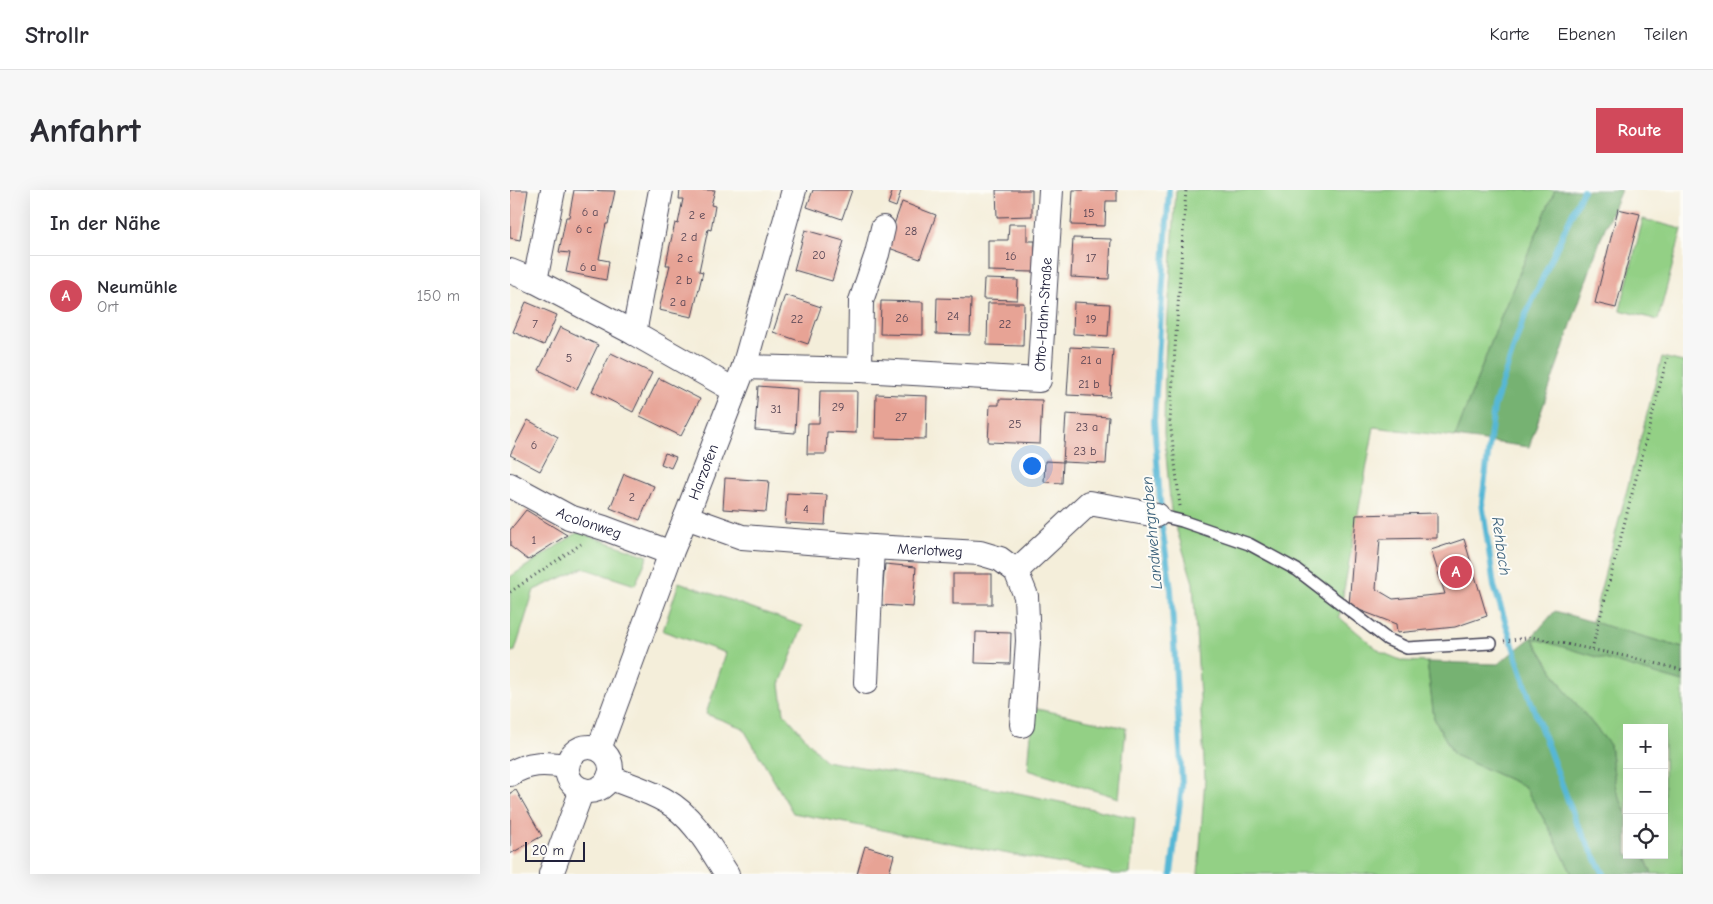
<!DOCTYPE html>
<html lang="de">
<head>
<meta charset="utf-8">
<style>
  :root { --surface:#fff; --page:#f7f7f7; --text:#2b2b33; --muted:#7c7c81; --line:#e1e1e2; --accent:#d1495b }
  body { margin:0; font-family:"Comic Neue",sans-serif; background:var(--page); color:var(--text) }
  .controls { position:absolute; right:15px; bottom:15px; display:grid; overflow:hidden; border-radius:0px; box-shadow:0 5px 20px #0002 }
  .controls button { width:45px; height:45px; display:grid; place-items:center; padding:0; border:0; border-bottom:1px solid var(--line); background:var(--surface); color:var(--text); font:25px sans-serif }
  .scale { position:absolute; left:15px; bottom:12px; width:60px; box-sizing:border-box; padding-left:5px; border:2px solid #22223b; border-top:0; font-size:14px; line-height:18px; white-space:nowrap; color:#22223b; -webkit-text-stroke:4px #fdfcf7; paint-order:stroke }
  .you { position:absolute; left:521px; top:275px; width:18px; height:18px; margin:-12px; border:4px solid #fff; border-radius:50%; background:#1a73e8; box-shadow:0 0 0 8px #1a73e833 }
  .badge { display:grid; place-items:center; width:32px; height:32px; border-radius:50%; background:var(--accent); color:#fff; font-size:16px; font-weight:700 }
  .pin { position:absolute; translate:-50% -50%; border:2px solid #fff; box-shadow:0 1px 5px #0006 }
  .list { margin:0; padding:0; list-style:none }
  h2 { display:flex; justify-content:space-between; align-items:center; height:65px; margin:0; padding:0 20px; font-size:21px }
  h2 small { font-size:16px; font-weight:400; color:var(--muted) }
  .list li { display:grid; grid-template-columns:32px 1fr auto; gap:15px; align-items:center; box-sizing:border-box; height:80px; padding:0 20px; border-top:1px solid var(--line) }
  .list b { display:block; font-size:19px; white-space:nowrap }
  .list p { margin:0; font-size:16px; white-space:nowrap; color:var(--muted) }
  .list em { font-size:16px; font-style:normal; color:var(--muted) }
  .icon { flex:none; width:28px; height:28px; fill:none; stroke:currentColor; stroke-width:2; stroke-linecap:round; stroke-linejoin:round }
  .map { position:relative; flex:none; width:1173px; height:684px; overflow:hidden; border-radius:0px }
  header { display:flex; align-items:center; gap:30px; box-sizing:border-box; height:70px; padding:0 25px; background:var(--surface); border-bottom:1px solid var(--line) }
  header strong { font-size:24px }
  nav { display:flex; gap:28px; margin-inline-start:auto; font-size:18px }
  .intro { display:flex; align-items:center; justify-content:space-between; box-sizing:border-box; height:120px; padding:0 30px }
  h1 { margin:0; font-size:35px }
  .button { padding:12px 22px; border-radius:0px; background:var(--accent); color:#fff; font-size:18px; font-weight:700 }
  main { display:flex; gap:30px; padding:0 30px }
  aside { flex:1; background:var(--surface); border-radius:0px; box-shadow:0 5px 20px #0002 }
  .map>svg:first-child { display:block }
  .green { fill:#93d085; stroke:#5a7960 }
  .forest { fill:#76b272; stroke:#4c6a56 }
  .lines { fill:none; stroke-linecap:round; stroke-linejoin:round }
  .stream { stroke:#56b7d5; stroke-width:6 }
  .building { fill:#e7a395 }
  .service-casing { stroke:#424153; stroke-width:14 }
  .minor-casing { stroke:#424153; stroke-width:26 }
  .path { stroke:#424153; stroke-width:3; stroke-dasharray:1 4; stroke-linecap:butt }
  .service { stroke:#fff; stroke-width:11 }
  .minor { stroke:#fff; stroke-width:24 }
  .labels { text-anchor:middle; stroke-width:4; stroke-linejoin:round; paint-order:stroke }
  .number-label { font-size:12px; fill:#534252 }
  .street-label { font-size:15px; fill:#22223b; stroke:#fdfcf7 }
  .water-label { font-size:16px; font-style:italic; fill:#375e79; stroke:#fdfcf7 }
</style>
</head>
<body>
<header>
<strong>Strollr</strong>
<nav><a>Karte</a><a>Ebenen</a><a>Teilen</a></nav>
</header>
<div class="intro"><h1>Anfahrt</h1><a class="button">Route</a></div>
<main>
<aside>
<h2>In der Nähe<small></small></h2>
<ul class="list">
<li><span class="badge">A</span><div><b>Neumühle</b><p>Ort</p></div><em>150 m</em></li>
</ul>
</aside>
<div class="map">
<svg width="1173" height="684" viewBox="0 0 1173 684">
  <rect width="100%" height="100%" fill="#fdfcf7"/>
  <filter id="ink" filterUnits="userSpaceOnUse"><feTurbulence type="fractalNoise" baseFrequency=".02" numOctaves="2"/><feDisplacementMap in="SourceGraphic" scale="10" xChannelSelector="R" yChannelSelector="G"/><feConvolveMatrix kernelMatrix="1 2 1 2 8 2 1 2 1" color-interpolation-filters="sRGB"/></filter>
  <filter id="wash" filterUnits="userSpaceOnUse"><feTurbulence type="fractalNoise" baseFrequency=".0096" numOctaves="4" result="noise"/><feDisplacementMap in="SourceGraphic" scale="20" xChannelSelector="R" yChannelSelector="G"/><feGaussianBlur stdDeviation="1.12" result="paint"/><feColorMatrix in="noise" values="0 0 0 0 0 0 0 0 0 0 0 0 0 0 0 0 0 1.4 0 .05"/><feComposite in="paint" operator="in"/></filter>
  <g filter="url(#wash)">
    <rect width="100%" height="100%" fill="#f4eeda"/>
    <g class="green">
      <polygon points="666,0 1045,0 992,124 945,247 864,237 829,427 871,462 893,471 917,472 924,528 944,565 1014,596 1039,638 1062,684 688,684 695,588 683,393 661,321 654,243 655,171"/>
      <polygon points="1133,29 1172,39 1148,130 1110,120"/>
      <polygon points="1152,167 1173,172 1173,458 1082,432"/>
      <polygon points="68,342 138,366 125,395 73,378 24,400 5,461 0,462 0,387"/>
      <polygon points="169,392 293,436 270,494 274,523 315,571 508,603 625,628 620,684 604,684 283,623 233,538 196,524 216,463 153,441"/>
      <polygon points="1022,447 1173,492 1173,684 1142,684 1134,665 1154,665 1154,538 1117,538 1117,625 1106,600 1100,555 1054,499"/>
      <polygon points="523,518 616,538 609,608 518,580"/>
    </g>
    <g class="forest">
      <polygon points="1045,0 1111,0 1092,45 1019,257 945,247 992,124"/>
      <polygon points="1045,421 1173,458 1173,492 1022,448 1054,499 1100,555 1106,600 1117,625 1117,665 1134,665 1142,684 1062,684 1039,638 1014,596 944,565 924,528 917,472 988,474 1022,447"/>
    </g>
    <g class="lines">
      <g class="stream">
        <polyline points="659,0 644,231 652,337 661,400 672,595 661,684"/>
        <polyline points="1073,0 1012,133 984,217 972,312 984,396 1019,506 1066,632 1094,684"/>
      </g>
    </g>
    <g id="blocks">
      <g class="building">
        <polygon points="0,0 18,0 10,50 0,48"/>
        <polygon points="64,0 105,1 98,34 96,34 89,69 99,71 96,90 56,82 60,63 49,62 56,27 59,27"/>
        <polygon points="170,0 205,0 201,15 205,16 201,40 198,39 189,81 193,82 182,127 149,120 160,75 156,75 160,55 165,33 168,34 173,9 169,9"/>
        <polygon points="303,0 342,0 332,29 297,17"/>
        <polygon points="383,0 391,1 386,17 378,14"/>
        <polygon points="486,0 522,0 522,26 487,27"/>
        <polygon points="563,0 607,0 607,11 596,11 595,36 561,35"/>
        <polygon points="392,12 426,25 410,69 376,57"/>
        <polygon points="1108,19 1130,24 1106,118 1085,113"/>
        <polygon points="499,34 517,34 517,51 525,51 524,82 478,81 478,50 498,50"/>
        <polygon points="295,40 334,51 322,91 284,80"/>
        <polygon points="563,48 601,49 599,89 561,87"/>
        <polygon points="474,89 508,90 507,110 473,109"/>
        <polygon points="275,105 311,117 298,154 263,142"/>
        <polygon points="427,108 461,109 460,145 426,144"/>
        <polygon points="371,111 413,112 413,145 370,144"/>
        <polygon points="16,112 47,125 34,155 3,142"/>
        <polygon points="564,112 600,114 598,146 563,144"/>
        <polygon points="478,113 514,113 513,156 477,155"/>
        <polygon points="50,137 88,155 67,199 29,180"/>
        <polygon points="560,157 603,159 600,207 557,205"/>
        <polygon points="101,163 142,183 123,222 82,201"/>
        <polygon points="149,188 190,209 171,246 130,226"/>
        <polygon points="248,196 287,199 285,243 245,240"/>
        <polygon points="310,201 347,201 346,243 317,242 316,264 297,264 298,233 309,233"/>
        <polygon points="366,204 417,206 416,249 365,248"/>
        <polygon points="489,209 532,210 530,254 478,252 480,215 489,215"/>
        <polygon points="556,224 599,227 596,274 553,272"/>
        <polygon points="18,230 48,247 30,281 0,265"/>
        <polygon points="155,263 166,267 161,278 151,274"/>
        <polygon points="535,271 553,272 552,293 534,292"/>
        <polygon points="114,284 144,296 130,330 100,318"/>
        <polygon points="215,288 259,291 256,322 213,319"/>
        <polygon points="277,303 317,305 315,335 275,333"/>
        <polygon points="16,320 57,345 18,370 0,356 0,340"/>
        <polygon points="927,323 927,348 870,349 866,399 883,409 935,404 921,360 954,349 977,426 945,437 887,443 886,434 839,416 846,325"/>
        <polygon points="375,374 406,377 403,417 371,415"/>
        <rect x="443" y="384" width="39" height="30"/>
        <polygon points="466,442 501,443 500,474 465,473"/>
        <polygon points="6,600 32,646 0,664 0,603"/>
        <polygon points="355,656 384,665 379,684 347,684"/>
      </g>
    </g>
  </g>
  <g filter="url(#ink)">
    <use href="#blocks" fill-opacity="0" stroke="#424153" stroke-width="1"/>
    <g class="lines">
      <g class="service-casing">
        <polyline id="service" points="647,325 672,331 739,354 787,380 877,449 897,458 981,453"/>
      </g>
      <g class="minor-casing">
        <g id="minor">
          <polyline points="0,81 25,91 124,143 224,200"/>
          <polyline points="25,91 43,0"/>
          <polyline points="124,143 151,0"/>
          <path id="s1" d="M 234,177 L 350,180 L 529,190 L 541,0"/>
          <polyline points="350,180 351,111 367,64 373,38"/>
          <path id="s2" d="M 0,295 L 59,327 L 94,338 L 161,363"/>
          <path id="s3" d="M 176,327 L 232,347 L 362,357 L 470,363 L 490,369 L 506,381 L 516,406 L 518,451 L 512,535"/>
          <polyline points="506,381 579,313 647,325"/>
          <polyline points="356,492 362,357"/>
          <circle cx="79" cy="579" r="22"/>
          <path id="s4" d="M 89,559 L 161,363 L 176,327 L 234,177 L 284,0"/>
          <path d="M 0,584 C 19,572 34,573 56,576"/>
          <path d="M 99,587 C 118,595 139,601 156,611 C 184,627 200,658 217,684"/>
          <polyline points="41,684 72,600"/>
        </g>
      </g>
      <g class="path">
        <polyline points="670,316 660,231 676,0"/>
        <polyline points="0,402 71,354"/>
        <polyline points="994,451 1022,447 1119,467 1173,480"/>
        <polyline points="1082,459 1157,168"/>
      </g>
      <use href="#service" class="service"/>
      <use href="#minor" class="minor"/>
    </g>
  </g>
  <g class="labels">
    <g class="number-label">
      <text x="80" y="26">6 a</text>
      <text x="579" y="27">15</text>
      <text x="187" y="29">2 e</text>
      <text x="74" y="43">6 c</text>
      <text x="401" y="45">28</text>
      <text x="179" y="51">2 d</text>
      <text x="309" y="69">20</text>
      <text x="501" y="70">16</text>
      <text x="175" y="72">2 c</text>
      <text x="581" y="72">17</text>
      <text x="78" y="81">6 a</text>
      <text x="174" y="94">2 b</text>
      <text x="168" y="116">2 a</text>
      <text x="443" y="130">24</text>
      <text x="392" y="132">26</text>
      <text x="287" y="133">22</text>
      <text x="581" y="133">19</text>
      <text x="25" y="138">7</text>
      <text x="495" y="138">22</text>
      <text x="59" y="172">5</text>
      <text x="581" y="174">21 a</text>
      <text x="579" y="198">21 b</text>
      <text x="328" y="221">29</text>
      <text x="266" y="223">31</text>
      <text x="391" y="231">27</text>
      <text x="505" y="238">25</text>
      <text x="577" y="241">23 a</text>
      <text x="24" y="259">6</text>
      <text x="575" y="265">23 b</text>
      <text x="122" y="311">2</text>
      <text x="296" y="323">4</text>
      <text x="24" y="354">1</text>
    </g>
    <g class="street-label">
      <text dy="5" stroke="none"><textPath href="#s1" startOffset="361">Otto-Hahn-Straße</textPath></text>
      <text dy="5" stroke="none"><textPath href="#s4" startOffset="296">Harzofen</textPath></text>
      <text dy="5" stroke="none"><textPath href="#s2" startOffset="88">Acolonweg</textPath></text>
      <text dy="5" stroke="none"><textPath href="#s3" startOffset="248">Merlotweg</textPath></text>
    </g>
    <g class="water-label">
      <text transform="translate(641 343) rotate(-95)" y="6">Landwehrgraben</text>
      <text transform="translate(992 356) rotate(82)" y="6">Rehbach</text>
    </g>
  </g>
</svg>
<div class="controls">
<button>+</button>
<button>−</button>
<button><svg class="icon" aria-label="locate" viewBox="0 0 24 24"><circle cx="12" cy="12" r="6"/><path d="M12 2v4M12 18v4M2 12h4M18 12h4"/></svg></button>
</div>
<div class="scale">20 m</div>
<div class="you"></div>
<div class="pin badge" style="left:946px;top:382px">A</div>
</div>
</main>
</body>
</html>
